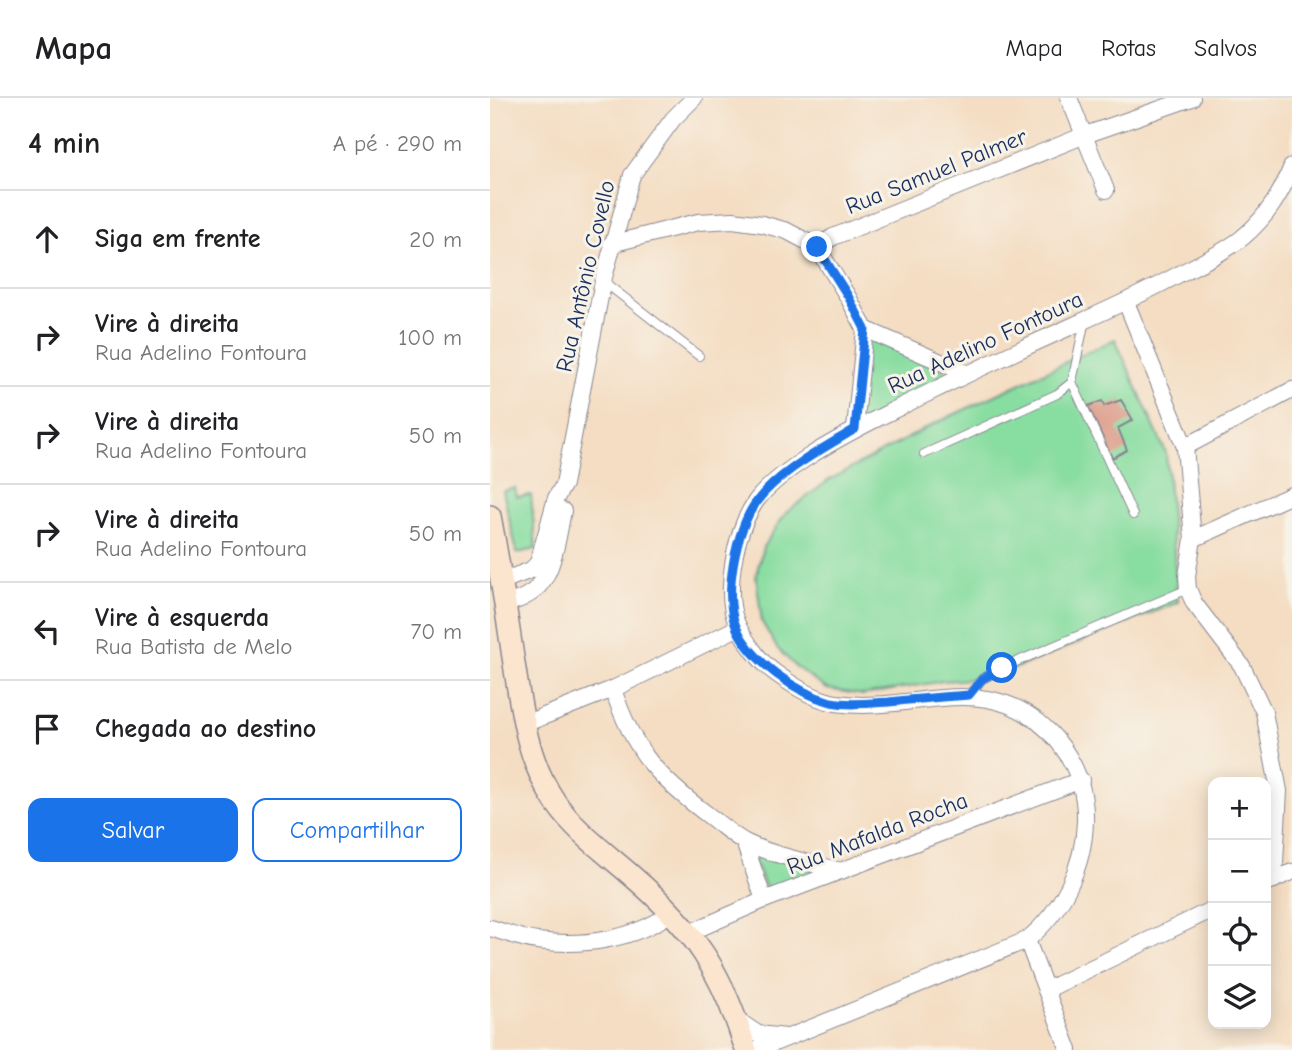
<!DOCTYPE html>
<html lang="pt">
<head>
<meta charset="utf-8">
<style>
  :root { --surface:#fff; --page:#f2f2f2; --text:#202124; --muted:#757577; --line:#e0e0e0; --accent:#1a73e8 }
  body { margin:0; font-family:"Comic Neue",sans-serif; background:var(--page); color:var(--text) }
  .controls { position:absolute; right:21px; bottom:21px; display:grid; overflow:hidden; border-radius:14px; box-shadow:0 4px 18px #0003 }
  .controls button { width:63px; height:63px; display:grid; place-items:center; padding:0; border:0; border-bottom:2px solid var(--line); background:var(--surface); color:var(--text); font:35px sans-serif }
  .stop { position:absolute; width:21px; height:21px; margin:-16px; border:5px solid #1a73e8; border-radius:50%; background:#fff }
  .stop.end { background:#1a73e8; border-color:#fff; box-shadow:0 2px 7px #0008 }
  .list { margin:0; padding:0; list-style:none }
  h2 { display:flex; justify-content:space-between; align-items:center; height:91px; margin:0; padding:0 28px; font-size:30px }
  h2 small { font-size:23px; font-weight:400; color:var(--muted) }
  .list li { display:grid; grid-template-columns:46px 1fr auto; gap:21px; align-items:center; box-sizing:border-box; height:98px; padding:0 28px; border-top:2px solid var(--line) }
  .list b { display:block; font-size:26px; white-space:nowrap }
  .list p { margin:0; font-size:23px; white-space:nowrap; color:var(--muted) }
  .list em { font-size:23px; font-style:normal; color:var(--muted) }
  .actions { display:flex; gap:14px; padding:21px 28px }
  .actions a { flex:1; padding:16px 0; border:2px solid var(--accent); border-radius:14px; text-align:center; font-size:24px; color:var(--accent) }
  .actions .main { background:var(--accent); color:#fff }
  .icon { flex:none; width:38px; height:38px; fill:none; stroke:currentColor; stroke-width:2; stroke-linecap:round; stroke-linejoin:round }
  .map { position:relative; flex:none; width:802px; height:952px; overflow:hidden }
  header { display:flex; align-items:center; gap:42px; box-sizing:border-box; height:98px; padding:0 35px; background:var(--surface); border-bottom:2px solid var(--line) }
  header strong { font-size:33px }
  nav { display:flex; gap:38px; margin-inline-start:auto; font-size:24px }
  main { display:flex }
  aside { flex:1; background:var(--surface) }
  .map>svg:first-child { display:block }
  .green { fill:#88dda0; stroke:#52867f; stroke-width:2 }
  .building { fill:#dc9a88 }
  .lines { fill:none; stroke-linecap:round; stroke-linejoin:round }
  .lane-casing { stroke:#888690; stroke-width:10 }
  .street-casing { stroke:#888690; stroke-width:18 }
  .secondary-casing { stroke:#888690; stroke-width:24 }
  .lane { stroke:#fff; stroke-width:8 }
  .street { stroke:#fff; stroke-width:16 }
  .secondary { stroke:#fce5cf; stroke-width:21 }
  .route { stroke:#1a73e8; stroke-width:9 }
  .labels { text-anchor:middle; stroke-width:6; stroke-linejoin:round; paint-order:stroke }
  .street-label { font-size:23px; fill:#1b2f5e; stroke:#f7f3e8 }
</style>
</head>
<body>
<header>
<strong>Mapa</strong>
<nav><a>Mapa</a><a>Rotas</a><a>Salvos</a></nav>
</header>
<main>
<aside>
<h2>4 min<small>A pé · 290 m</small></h2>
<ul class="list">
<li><svg class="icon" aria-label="ahead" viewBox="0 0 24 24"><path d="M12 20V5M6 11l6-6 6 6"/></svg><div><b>Siga em frente</b></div><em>20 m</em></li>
<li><svg class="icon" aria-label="right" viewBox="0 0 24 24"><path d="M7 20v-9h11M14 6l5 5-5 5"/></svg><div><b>Vire à direita</b><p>Rua Adelino Fontoura</p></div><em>100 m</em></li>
<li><svg class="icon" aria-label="right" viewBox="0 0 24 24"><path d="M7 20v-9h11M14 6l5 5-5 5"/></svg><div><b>Vire à direita</b><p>Rua Adelino Fontoura</p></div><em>50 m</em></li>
<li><svg class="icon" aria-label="right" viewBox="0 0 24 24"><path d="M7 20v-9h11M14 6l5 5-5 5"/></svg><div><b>Vire à direita</b><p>Rua Adelino Fontoura</p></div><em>50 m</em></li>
<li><svg class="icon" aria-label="left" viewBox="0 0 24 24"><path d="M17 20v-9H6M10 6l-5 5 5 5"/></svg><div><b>Vire à esquerda</b><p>Rua Batista de Melo</p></div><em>70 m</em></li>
<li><svg class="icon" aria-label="arrive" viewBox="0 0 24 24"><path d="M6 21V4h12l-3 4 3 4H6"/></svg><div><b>Chegada ao destino</b></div></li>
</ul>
<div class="actions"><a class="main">Salvar</a><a>Compartilhar</a></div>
</aside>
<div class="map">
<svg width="802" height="952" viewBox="0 0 802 952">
  <rect width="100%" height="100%" fill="#f7f3e8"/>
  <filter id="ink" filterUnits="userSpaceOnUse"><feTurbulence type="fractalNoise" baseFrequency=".0143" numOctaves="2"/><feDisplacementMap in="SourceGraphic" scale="14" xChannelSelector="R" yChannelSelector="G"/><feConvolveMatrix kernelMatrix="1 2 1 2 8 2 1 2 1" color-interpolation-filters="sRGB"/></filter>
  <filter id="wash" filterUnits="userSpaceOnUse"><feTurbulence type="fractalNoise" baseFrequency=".00686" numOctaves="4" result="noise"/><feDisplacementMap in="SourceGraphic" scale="28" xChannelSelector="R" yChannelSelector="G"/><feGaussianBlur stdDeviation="1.57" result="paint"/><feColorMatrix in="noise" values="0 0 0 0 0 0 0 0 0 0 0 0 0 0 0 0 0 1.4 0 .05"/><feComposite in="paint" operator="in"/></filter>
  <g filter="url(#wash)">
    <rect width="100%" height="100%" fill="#f4ddc2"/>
    <g class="green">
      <polygon points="369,236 476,281 347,348 366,293"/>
      <polygon points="625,241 676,355 688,504 501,580 453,583 373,597 337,591 306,569 287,550 272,524 266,478 273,449 296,415 339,382 444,326"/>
      <polygon points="25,390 27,399 41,397 46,451 27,455 13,393"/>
      <polygon points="259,752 334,774 279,797"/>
    </g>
    <g id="blocks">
      <polygon class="building" points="631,302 643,322 628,330 637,352 622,360 598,308 612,303 614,308"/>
    </g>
  </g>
  <g filter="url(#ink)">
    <use href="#blocks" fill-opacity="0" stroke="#888690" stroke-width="2"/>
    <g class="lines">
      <g class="lane-casing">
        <g id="lane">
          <polyline points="113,183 209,258"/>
          <polyline points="582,284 643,417"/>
          <polyline points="434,356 567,296 582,284 595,222"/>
          <polyline points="479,597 492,581 512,570 698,491"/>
        </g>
      </g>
      <g class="street-casing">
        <g id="street">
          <polyline points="579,0 616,92"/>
          <polyline points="121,146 208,124 243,122 272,126 297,133 327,149 358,199 375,231 365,331"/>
          <polyline points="327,149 343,139 595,37 702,0"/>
          <polyline points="636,204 695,349 703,441 697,478 698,491 704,505 752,568 774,614 789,693 784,782"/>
          <polyline points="375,231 476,275"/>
          <polyline points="695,349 802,292"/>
          <polyline points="703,441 802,397"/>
          <polyline points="12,483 41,472 48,465 66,400 74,386 113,183 142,77 183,21 204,0"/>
          <path d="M 15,506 C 22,504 30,502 36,498 C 64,484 67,441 73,413"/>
          <path d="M 123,591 C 143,652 167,679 218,717 C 230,726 241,736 253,743 C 277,756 324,766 351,773"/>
          <polyline points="34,626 123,591 247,530"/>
          <polyline points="254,744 274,802"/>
          <polyline points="776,785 802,774"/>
          <path d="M 0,830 C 15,834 31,841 47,843 C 93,849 143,842 181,815"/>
          <polyline points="201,834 274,802 591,682"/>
          <path d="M 537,842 C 572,813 594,769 595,723 C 596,691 586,665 566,641 C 501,566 425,617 346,605 C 328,602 312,593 297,583 C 285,575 275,568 266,556 C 248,532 240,519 241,488 C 242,460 250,426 266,403 C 290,371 349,340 384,322 C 449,289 515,258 582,228 C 620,211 657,194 693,174 C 713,164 734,154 752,140 C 775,121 792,95 802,68"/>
          <polyline points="556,892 579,952"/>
          <polyline points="247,922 268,936 296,939"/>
          <polyline points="267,952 537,842 556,892 723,811"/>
        </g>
      </g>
      <g class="secondary-casing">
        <path id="secondary" d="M 0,418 C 9,464 16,512 23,559 C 31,609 36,662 66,705 C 86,734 116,755 142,778 C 205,832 232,873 256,952"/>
      </g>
      <use href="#lane" class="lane"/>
      <use href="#street" class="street"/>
      <use href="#secondary" class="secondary"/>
    </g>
  </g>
  <g class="lines" filter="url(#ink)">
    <path class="route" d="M 327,149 L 358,198 L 375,231 L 365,331 C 333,351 290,373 267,403 C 246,430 232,498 247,531 C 262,563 306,595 341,604 C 360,608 380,605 399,604 C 426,601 452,599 479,597 L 492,581 L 512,570"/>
  </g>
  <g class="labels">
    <g class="street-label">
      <text transform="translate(446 73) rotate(-22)" y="8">Rua Samuel Palmer</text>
      <text transform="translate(95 178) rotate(-77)" y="8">Rua Antônio Covello</text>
      <text transform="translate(495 244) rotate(-25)" y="8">Rua Adelino Fontoura</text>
      <text transform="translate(387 735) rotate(-21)" y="8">Rua Mafalda Rocha</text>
    </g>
  </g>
</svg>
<div class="controls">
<button>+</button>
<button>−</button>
<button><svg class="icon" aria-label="locate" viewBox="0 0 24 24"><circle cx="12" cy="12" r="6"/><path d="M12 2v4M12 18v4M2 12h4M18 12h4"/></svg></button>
<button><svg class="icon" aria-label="layers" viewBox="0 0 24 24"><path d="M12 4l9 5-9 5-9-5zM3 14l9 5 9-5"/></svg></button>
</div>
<div class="stop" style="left:512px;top:570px"></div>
<div class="stop end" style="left:327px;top:149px"></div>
</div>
</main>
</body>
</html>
